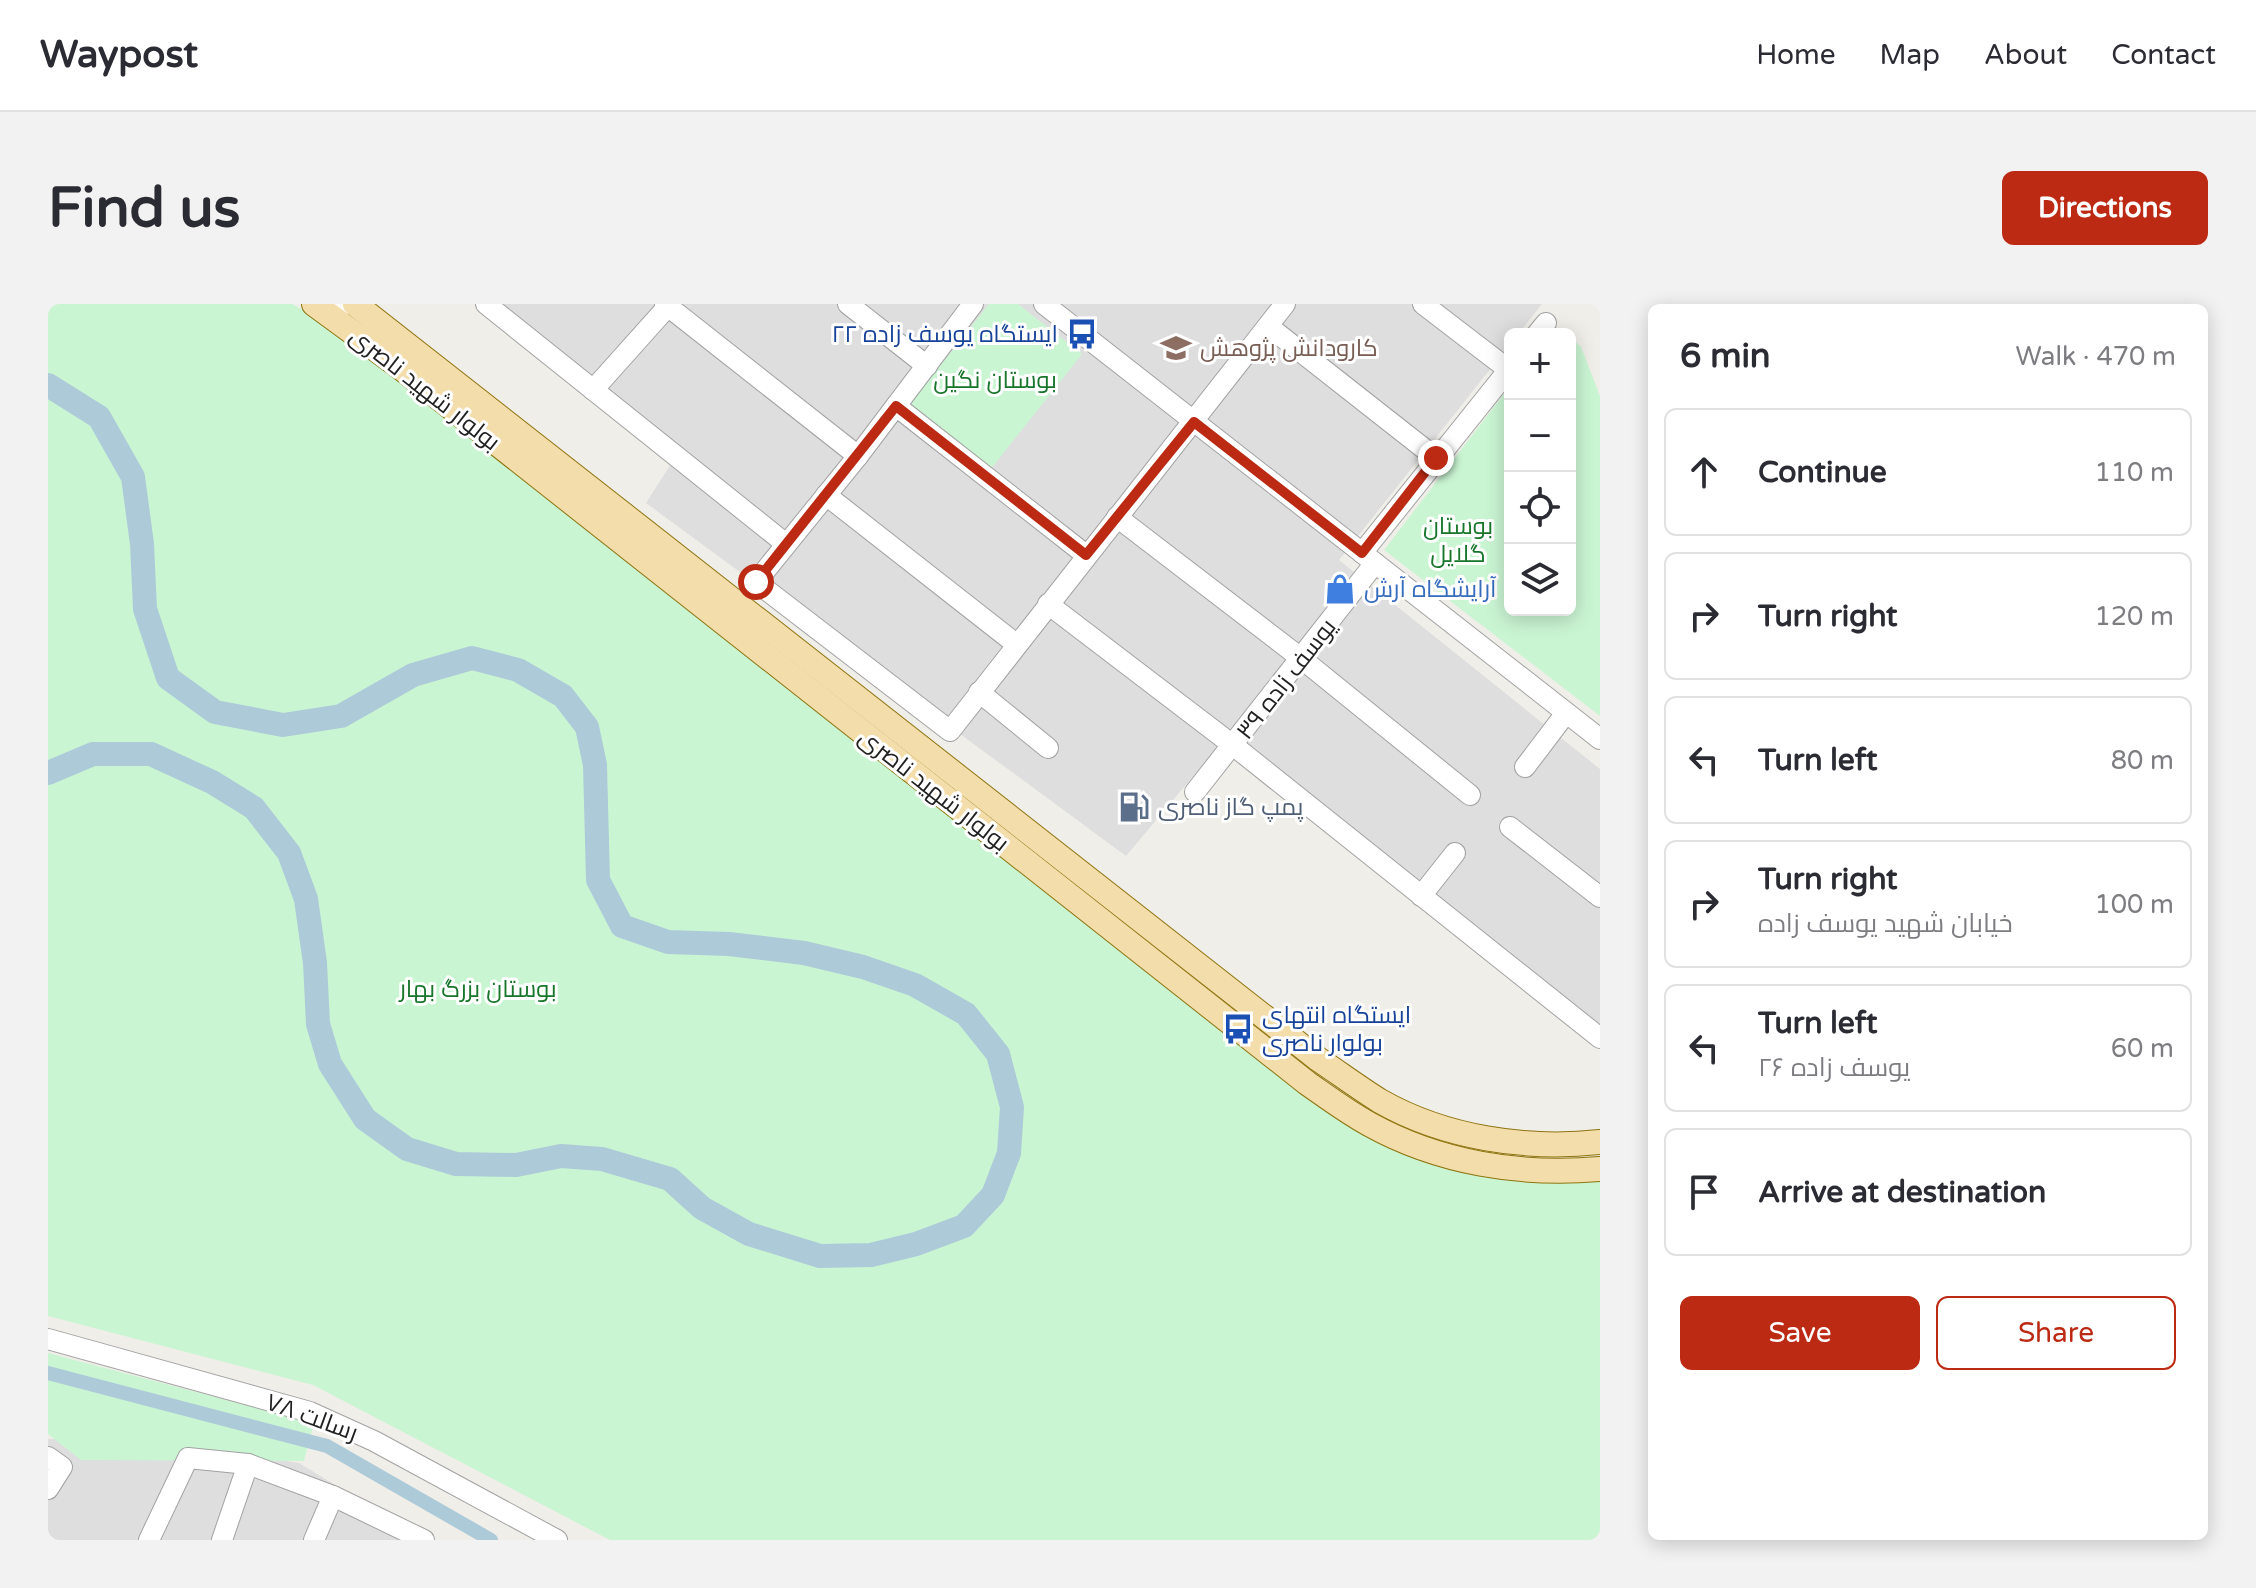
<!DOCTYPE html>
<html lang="en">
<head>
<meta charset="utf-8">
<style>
  :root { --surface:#fff; --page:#f2f2f3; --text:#2b2b33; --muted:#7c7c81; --line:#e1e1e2; --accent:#bd2a14 }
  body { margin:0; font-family:"Varela Round",Cairo,sans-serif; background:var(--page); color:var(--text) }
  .controls { position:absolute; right:24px; top:24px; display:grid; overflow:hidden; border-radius:12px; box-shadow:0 4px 20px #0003 }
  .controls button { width:72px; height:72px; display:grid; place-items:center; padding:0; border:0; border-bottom:2px solid var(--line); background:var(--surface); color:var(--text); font:40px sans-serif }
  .stop { position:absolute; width:24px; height:24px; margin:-18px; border:6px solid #bd2a14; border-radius:50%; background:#fff }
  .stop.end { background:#bd2a14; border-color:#fff; box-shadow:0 2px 8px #0008 }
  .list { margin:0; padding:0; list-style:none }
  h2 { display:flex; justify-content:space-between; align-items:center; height:104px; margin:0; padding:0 32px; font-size:34px }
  h2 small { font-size:26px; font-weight:400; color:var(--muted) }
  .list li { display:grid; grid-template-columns:52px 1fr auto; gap:24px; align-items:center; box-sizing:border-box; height:128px; margin:0 16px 16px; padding:0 16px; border:2px solid var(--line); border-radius:12px }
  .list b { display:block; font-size:30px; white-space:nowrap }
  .list p { margin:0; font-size:26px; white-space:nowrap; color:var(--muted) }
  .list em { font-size:26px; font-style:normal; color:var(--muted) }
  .actions { display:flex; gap:16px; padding:24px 32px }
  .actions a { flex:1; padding:18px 0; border:2px solid var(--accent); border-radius:12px; text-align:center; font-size:28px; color:var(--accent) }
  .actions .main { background:var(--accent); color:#fff }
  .icon { flex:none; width:44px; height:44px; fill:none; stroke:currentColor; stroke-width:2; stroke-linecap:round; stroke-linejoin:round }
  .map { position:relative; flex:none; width:1552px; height:1236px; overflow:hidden; border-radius:12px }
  header { display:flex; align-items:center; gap:48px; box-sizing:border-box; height:112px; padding:0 40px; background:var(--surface); border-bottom:2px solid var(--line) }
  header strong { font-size:38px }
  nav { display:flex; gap:44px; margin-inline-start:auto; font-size:28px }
  .intro { display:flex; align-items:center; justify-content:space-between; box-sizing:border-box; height:192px; padding:0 48px }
  h1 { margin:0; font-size:56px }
  .button { padding:20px 36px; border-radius:12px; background:var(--accent); color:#fff; font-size:28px; font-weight:700 }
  main { display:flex; gap:48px; padding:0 48px }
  aside { flex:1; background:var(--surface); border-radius:12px; box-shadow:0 4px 20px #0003 }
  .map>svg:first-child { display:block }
  .residential { fill:#dedede }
  .park { fill:#caf5d3 }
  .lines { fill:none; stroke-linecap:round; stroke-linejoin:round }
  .canal { stroke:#adcad9; stroke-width:14 }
  .river { stroke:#adcad9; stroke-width:24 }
  .minor-casing { stroke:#a2a2a2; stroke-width:22 }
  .major-casing { stroke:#8e740f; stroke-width:26 }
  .minor { stroke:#fff; stroke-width:20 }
  .major { stroke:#f3ddaa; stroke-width:24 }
  .route { stroke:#bd2a14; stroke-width:10 }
  .labels { text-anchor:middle; stroke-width:6; stroke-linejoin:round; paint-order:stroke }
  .transit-label { font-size:24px; fill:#164399; stroke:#fff; text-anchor:end }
  .education-label { font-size:24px; fill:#785e54; stroke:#fff; text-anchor:start }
  .park-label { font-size:24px; fill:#17762b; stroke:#fff }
  .street-label { font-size:24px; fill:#212121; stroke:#fff }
  .shop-label { font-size:24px; fill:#366cbe; stroke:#fff; text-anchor:start }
  .service-label { font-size:24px; fill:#4e5e75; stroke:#fff; text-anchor:start }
</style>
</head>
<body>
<header>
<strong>Waypost</strong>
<nav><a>Home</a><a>Map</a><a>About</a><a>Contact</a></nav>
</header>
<div class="intro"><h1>Find us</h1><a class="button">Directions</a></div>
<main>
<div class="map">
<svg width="1552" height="1236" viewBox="0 0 1552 1236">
  <rect width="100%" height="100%" fill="#f0eee8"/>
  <g class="residential">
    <polygon points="441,0 1494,0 1470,30 1462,30 1462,40 1291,256 1552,465 1552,732 1173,439 1078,552 598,199 628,152"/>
    <polygon points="0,1135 105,1135 251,1159 378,1236 0,1236"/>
  </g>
  <g class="park">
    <polygon points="0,0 244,0 288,24 1233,773 1399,859 1552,869 1552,1236 562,1236 265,1081 0,1012"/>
    <polygon points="941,0 970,0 1034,50 942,166 860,102"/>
    <polygon points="1522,33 1533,43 1552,92 1552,412 1336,246 1462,82 1462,306 1522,306"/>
    <polygon points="0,1049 266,1119 256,1157 33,1156 0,1130"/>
  </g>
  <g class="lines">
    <polyline class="canal" points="0,1069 279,1142 443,1236"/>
    <polyline class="river" points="0,81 51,113 85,173 94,240 97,305 120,374 167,408 235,421 293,412 365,371 424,354 470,366 515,392 539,423 547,461 550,576 574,622 620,638 681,640 756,649 815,663 867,681 918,710 950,750 964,803 961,849 945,891 916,922 868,940 823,951 772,952 701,930 654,904 622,875 554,855 513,852 468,861 408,860 359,845 317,815 282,760 270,720 267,659 258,595 241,549 206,504 164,478 103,450 45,450 0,469"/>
    <g class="minor-casing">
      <g id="minor">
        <polyline points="438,0 738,240"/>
        <polyline points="617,0 810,152"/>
        <polyline points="800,0 879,62"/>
        <polyline points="925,0 810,152 708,278 902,427 1237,0"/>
        <polyline points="996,0 1552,435"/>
        <polyline points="1375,0 1461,66"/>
        <polyline points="284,13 295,0"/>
        <polyline points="1220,22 1388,154"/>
        <polyline points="1489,30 1498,19"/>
        <polyline points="545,86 622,0"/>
        <polyline points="848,102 1038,251"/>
        <polyline points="778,191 968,340"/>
        <polyline points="1069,213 1254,355 1422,491"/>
        <polyline points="1314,249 1462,64"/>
        <polyline points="1000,300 1186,442 1552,734"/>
        <polyline points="931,388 1000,444"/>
        <polyline points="1477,463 1518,409"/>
        <polyline points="1147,488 1327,259"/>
        <polyline points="1462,523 1552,593"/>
        <polyline points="1373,592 1407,549"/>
        <polyline points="0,1035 262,1108 326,1137 509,1236"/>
        <polyline points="0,1153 14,1163 0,1185"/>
        <polyline points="101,1236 140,1154 200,1160 285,1192 376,1236"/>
        <polyline points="174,1236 200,1160"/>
        <polyline points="266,1236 285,1192"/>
      </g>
    </g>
    <g class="major-casing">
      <g id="major">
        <path d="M 266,0 L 352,63 L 1259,779 C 1279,793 1299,808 1321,820 C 1391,859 1473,872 1552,865"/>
        <path d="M 307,0 L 1270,755 C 1291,769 1311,784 1332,797 C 1397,834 1478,846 1552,838"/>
      </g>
    </g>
    <use href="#minor" class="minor"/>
    <use href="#major" class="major"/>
  </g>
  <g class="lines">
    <polyline class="route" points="708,278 848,102 1038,251 1146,118 1314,249 1388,154"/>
  </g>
  <defs>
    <g id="bus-bare" transform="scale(2.4)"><path d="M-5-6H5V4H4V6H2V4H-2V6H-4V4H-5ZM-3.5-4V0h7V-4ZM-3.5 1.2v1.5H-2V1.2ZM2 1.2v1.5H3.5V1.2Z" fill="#1a4fb4" stroke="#fff" stroke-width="2.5" paint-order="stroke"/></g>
    <g id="school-bare" transform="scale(2.4)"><path d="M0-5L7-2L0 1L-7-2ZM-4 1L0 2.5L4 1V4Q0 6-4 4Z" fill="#8d6e63" stroke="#fff" stroke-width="2.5" paint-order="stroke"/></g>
    <g id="shop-bare" transform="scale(2.4)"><path d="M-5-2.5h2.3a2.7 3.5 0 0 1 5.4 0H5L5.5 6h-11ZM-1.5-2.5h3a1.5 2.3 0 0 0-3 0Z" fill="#3f7fe0" stroke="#fff" stroke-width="2.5" paint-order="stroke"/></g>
    <g id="fuel-bare" transform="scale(2.4)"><path d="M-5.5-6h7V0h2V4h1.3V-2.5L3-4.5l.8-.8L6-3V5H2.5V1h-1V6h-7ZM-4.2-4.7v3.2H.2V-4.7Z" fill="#5c6f8a" stroke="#fff" stroke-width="2.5" paint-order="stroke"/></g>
  </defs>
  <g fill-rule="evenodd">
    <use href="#bus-bare" x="1034" y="30"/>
    <use href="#school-bare" x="1128" y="44"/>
    <use href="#shop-bare" x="1292" y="285"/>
    <use href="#fuel-bare" x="1086" y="503"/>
    <use href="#bus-bare" x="1190" y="725"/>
  </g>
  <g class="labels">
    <g class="transit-label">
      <text x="1010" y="38">ایستگاه یوسف زاده ۲۲</text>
      <text x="1214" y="719" text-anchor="start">ایستگاه انتهای<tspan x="1214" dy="28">بولوار ناصری</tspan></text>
    </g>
    <g class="education-label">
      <text x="1152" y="52">کارودانش پژوهش</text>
    </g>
    <g class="park-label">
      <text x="947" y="84">بوستان نگین</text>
      <text x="1410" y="230">بوستان<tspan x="1410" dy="28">گلایل</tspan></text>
      <text x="430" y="693">بوستان بزرگ بهار</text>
    </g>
    <g class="street-label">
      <text transform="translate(377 85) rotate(38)" y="8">بولوار شهید ناصری</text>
      <text transform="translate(1238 375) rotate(-52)" y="8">یوسف زاده ۳۹</text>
      <text transform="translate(886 486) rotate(38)" y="8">بولوار شهید ناصری</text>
      <text transform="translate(264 1113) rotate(20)" y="8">رسالت ۷۸</text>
    </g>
    <g class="shop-label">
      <text x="1316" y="293">آرایشگاه آرش</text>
    </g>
    <g class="service-label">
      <text x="1110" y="511">پمپ گاز ناصری</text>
    </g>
  </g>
</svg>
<div class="controls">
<button>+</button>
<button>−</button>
<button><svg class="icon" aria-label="locate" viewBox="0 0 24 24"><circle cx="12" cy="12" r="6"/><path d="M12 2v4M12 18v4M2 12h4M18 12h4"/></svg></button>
<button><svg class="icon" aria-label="layers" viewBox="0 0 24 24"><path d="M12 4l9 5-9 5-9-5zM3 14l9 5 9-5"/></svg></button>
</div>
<div class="stop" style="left:708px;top:278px"></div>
<div class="stop end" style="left:1388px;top:154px"></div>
</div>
<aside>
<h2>6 min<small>Walk · 470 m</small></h2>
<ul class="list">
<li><svg class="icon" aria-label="ahead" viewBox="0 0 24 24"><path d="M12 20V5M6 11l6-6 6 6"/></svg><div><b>Continue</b></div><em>110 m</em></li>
<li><svg class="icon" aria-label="right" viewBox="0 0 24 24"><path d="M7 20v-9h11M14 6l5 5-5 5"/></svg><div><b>Turn right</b></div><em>120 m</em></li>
<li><svg class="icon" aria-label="left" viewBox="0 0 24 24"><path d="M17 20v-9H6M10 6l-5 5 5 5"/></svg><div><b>Turn left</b></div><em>80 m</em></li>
<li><svg class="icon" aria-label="right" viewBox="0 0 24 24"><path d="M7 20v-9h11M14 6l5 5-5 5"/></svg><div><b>Turn right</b><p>خیابان شهید یوسف زاده</p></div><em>100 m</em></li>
<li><svg class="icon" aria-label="left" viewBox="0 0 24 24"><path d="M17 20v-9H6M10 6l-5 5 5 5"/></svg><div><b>Turn left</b><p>یوسف زاده ۲۶</p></div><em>60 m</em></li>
<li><svg class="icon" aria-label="arrive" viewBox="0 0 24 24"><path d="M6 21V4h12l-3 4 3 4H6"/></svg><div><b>Arrive at destination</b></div></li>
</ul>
<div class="actions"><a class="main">Save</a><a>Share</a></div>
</aside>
</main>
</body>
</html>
